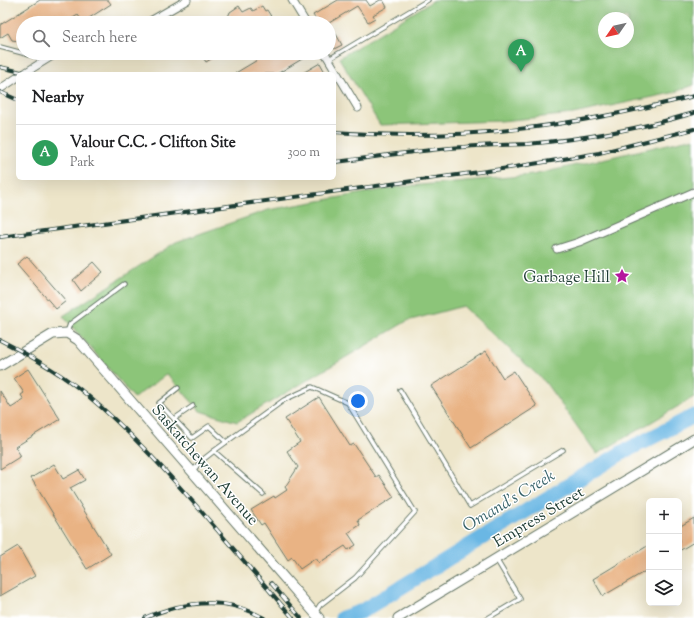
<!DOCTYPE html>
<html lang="en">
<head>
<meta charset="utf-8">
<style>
  :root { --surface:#fff; --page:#f2f2f2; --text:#202124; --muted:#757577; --line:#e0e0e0; --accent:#b45309 }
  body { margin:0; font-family:"Sorts Mill Goudy",serif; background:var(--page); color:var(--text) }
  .controls { position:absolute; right:12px; bottom:12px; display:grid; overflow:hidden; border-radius:6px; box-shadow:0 4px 16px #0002 }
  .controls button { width:36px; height:36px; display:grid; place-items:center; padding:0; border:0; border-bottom:1px solid var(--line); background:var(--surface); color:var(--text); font:20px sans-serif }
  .compass { position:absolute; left:598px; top:12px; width:36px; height:36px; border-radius:50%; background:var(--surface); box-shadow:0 4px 16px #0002; rotate:236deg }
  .you { position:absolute; left:358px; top:401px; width:14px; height:14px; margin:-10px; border:3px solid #fff; border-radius:50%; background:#1a73e8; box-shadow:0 0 0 6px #1a73e833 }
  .badge { display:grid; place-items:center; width:26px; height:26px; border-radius:50%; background:var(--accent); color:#fff; font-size:13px; font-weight:700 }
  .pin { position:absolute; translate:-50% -33px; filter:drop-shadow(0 1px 2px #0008) }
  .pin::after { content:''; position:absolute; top:21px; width:14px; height:12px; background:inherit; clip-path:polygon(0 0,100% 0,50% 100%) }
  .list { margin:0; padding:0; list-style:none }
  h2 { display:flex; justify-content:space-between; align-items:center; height:52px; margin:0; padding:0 16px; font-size:17px }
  h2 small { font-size:13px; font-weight:400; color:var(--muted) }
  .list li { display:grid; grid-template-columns:26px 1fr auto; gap:12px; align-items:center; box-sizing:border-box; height:56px; padding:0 16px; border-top:1px solid var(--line) }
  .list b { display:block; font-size:15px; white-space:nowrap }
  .list p { margin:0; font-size:13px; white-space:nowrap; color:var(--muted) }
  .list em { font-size:13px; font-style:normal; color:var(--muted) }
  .icon { flex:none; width:22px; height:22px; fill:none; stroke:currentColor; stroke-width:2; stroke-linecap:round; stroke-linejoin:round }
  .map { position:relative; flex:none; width:694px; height:618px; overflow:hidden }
  .search { position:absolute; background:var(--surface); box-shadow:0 4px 16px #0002; left:16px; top:16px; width:320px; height:44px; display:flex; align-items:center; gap:10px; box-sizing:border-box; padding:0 14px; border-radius:22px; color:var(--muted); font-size:15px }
  .panel { position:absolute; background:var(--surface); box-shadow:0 4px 16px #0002; left:16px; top:72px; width:320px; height:108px; border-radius:6px }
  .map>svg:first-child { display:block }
  .green { fill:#8cc579; stroke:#568156; fill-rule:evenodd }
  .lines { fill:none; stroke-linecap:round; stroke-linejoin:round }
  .river { stroke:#6bb7e4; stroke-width:15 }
  .building { fill:#e9b384 }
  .service-casing { stroke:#677868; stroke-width:5.5 }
  .minor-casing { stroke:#677868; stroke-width:9 }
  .tertiary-casing { stroke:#677868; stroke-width:11 }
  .service { stroke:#fff; stroke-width:3.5 }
  .minor { stroke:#fff; stroke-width:7 }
  .tertiary { stroke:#fff; stroke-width:9 }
  .rail-casing { stroke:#1f3d34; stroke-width:4 }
  .rail { stroke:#fff; stroke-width:2.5; stroke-dasharray:8; stroke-linecap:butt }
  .labels { text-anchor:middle; stroke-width:3; stroke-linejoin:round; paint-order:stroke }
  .poi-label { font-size:16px; fill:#1f3d34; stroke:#fff; text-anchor:end }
  .street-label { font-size:16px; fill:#1f3d34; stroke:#fff }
  .water-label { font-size:17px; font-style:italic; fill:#366269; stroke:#fff }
</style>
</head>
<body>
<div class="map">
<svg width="694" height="618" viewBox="0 0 694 618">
  <rect width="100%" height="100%" fill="#fff"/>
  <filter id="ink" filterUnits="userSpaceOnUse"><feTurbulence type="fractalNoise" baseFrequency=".025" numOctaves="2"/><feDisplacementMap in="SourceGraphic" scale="8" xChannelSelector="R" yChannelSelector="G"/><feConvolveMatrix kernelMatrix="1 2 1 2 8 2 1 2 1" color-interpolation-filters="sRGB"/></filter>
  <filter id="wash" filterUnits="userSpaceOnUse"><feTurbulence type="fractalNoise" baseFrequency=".012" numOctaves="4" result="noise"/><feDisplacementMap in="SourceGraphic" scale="16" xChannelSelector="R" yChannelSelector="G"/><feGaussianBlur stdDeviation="0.9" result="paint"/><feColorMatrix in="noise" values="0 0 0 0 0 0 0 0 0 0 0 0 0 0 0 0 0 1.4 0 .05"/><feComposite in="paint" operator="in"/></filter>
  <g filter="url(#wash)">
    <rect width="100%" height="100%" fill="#ede5c9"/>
    <g class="green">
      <path d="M 434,0 L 694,0 L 694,85 L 672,93 L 573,114 L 501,121 L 380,125 L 339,58 ZM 604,18 L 628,18 L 628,42 L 604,42 Z"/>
      <polygon points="694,138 694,397 597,454 545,382 463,306 407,321 237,422 200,411 167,374 134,398 63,316 176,242 268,210 398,187 533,175"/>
    </g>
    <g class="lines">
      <polyline class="river" points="342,618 362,611 623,452 694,416"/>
    </g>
    <g id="blocks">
      <g class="building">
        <polygon points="40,0 108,0 111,4 83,22 78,15 64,23 59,23 55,17 46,23 23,23 23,38 18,41 12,40 8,33 0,38 0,25"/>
        <polygon points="338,0 366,0 370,6 380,0 383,0 387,7 373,15 375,18 368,22 357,6 329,23 318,23 313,15"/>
        <polygon points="239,6 243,12 251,8 253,11 262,6 265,11 267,10 272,18 270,19 273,23 219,23 228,17 230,12"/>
        <polygon points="336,34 342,45 334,49 329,41 329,38"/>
        <polygon points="200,53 221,53 206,62"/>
        <polygon points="269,53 312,53 277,74 234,74"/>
        <polygon points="320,63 326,74 301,74"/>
        <polygon points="27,256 66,301 56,309 17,264"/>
        <polygon points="94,262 103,272 81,291 73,280"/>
        <polygon points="486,351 503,378 514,371 537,406 471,448 431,386"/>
        <polygon points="28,369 60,419 15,447 21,456 0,469 0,391 11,408 24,400 21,395 24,393 14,378"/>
        <polygon points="319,397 350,446 354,444 376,477 379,475 394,497 358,520 360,525 348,533 356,545 348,550 345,546 319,563 316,558 300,569 292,557 288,560 264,523 261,525 251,510 274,496 275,498 287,490 285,487 298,467 287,451 300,442 285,419"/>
        <polygon points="54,464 63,479 79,470 85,480 70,488 111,554 87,569 31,478"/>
        <polygon points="694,518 694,542 679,551 679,527"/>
        <polygon points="649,545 649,569 603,596 593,579"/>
        <polygon points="18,546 35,576 0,596 0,557"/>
      </g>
    </g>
  </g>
  <g filter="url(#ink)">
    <use href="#blocks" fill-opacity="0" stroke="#677868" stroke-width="1"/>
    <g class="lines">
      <g class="service-casing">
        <g id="service">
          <polyline points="0,47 45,59"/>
          <polyline points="329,59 428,0"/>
          <polyline points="67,332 70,324 124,284"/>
          <polyline points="178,388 159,403 192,438 209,426 226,442"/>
          <polyline points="400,390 470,506 563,450"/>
          <polyline points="174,419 193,406"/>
          <polyline points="214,451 284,400 312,387 348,403 415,512 355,578 320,605 315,613"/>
          <polyline points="193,471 200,462 214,451 263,494"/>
          <polyline points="488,618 520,599 496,559"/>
        </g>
      </g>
      <g class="minor-casing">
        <g id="minor">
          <polyline points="292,0 306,23"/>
          <polyline points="147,23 187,0"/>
          <polyline points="325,53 358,108"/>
          <polyline points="23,74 57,53"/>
          <polyline points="0,89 18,77"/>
          <polyline points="557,249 579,242 694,192"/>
        </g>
      </g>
      <g class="tertiary-casing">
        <g id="tertiary">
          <polyline points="0,366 53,334 67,333 78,340 319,618"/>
          <polyline points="398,618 694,439"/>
        </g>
      </g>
      <use href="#service" class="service"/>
      <use href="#minor" class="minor"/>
      <use href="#tertiary" class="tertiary"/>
      <g class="rail-casing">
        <g id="rail">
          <polyline points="0,67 30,74"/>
          <polyline points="0,92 18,100"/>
          <path d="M 334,132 C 459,142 573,127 694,96"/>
          <path d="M 334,162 C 377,157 420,150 464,147 C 485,145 506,145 527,144 C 584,139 639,129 694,113"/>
          <polyline points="0,237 509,168 599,153 694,129"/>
          <path d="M 0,340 C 31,356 61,373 87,395 C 129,430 165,470 200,510 C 231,546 262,582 293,618"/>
          <polyline points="271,583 301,618"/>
          <path d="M 145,618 C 155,613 166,610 177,607 C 209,600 235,602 264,618"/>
        </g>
      </g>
      <use href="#rail" class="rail"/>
    </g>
  </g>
  <defs>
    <g id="sight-bare" transform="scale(1.2)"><path d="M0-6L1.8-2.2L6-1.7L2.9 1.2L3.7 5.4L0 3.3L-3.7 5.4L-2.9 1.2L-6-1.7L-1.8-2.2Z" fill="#b5179e" stroke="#fff" stroke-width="2.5" paint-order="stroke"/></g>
  </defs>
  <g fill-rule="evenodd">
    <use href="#sight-bare" x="622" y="276"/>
  </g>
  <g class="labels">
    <g class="poi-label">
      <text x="610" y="282">Garbage Hill</text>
    </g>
    <g class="street-label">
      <text transform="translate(206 464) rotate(49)" y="6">Saskatchewan Avenue</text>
      <text transform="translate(538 516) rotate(-31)" y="6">Empress Street</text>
    </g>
    <g class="water-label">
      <text transform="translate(508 500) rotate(-31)" y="6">Omand's Creek</text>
    </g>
  </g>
</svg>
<div class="controls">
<button>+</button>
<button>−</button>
<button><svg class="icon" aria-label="layers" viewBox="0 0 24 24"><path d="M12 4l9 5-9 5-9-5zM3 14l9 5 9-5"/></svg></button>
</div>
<svg class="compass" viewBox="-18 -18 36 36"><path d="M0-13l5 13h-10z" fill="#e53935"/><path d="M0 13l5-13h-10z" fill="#757577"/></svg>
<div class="you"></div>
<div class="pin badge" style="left:521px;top:72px;background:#2e9e5b">A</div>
<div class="search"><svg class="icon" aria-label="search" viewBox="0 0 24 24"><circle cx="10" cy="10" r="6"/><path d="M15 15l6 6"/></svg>Search here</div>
<section class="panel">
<h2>Nearby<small></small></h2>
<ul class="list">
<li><span class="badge" style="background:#2e9e5b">A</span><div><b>Valour C.C. - Clifton Site</b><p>Park</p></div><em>300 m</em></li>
</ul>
</section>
</div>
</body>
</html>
